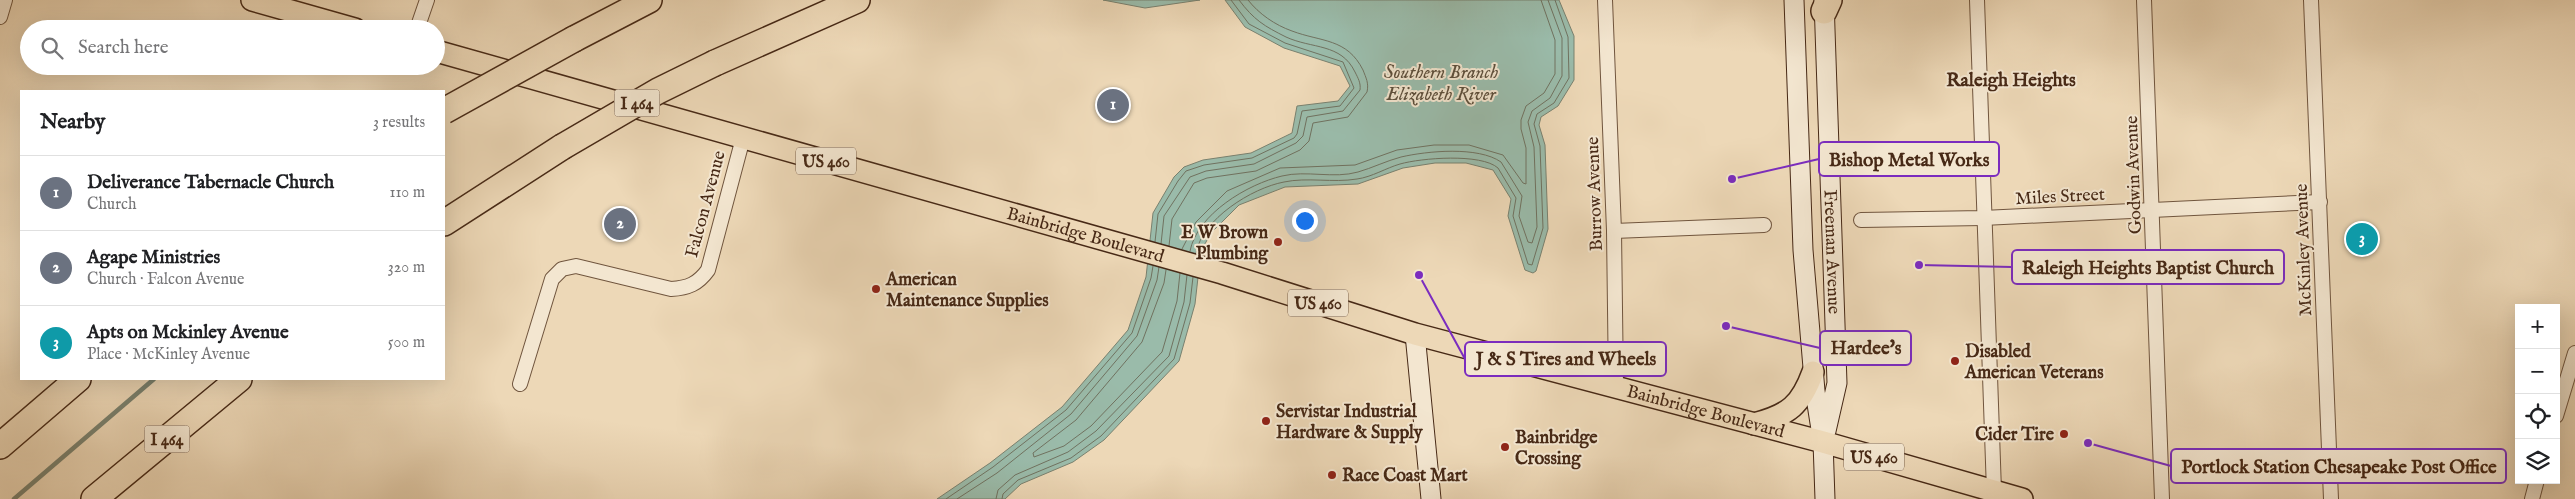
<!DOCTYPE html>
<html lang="en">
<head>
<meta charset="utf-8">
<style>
  :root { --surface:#fff; --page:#f6f6f6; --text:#202124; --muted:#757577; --line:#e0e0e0; --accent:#7c3aed }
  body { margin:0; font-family:"IM FELL English",serif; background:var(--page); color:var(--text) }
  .controls { position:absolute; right:15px; bottom:15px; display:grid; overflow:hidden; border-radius:0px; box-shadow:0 5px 20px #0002 }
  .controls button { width:45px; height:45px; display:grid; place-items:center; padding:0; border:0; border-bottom:1px solid var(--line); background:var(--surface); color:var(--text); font:25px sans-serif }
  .you { position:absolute; left:1304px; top:220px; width:18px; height:18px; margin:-12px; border:4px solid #fff; border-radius:50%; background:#1a73e8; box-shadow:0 0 0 8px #1a73e833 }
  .badge { display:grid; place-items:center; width:32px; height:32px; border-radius:50%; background:var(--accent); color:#fff; font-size:16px; font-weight:700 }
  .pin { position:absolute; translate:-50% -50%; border:2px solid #fff; box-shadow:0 1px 5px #0006 }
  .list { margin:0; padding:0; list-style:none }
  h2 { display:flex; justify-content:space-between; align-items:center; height:65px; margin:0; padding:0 20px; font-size:21px }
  h2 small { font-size:16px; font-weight:400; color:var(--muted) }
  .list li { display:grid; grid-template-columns:32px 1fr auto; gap:15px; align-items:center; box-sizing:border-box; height:75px; padding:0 20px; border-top:1px solid var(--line) }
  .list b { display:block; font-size:19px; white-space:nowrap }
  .list p { margin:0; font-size:16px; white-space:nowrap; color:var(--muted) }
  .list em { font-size:16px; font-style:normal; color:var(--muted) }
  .icon { flex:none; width:28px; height:28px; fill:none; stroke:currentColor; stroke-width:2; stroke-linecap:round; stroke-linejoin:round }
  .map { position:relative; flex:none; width:2575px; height:499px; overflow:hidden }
  .search { position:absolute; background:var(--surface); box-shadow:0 5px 20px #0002; left:20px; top:20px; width:425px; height:55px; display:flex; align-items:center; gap:12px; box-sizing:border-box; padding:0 18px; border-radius:28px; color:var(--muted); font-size:19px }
  .panel { position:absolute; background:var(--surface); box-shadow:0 5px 20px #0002; left:20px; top:90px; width:425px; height:290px; border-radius:0px }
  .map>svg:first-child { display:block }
  .water { fill:#9abbaa; stroke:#79816f }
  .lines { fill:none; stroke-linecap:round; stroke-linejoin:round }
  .shore { stroke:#707260; stroke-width:1 }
  .stream { stroke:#79816f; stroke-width:4.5 }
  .street-casing { stroke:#70553e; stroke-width:16 }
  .secondary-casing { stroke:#472916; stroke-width:21 }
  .primary-casing { stroke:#472916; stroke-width:24 }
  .highway-casing { stroke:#472916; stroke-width:28 }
  .street { stroke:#f3e6d0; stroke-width:14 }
  .secondary { stroke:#f3e6d0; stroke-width:19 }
  .primary { stroke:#edd8b7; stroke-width:21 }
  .highway { stroke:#edd8b7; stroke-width:25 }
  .highway-bridge-casing { stroke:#472916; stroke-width:28; stroke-linecap:butt }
  .highway-bridge { stroke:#edd8b7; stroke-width:25 }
  .poi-dot { fill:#8f2418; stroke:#f3e6d0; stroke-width:2 }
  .labels { text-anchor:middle; stroke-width:4; stroke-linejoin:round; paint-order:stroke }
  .shield { fill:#f3e6d0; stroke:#7b624e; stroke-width:1 }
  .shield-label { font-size:16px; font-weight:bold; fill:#472916 }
  .street-label { font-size:18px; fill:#472916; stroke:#f3e6d0 }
  .poi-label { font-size:18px; font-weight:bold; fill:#472916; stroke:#f3e6d0; text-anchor:start }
  .water-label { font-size:19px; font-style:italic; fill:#5c4e3b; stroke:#f3e6d0 }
  .neighbourhood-label { font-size:19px; font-weight:bold; fill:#472916; stroke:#f3e6d0 }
  .leader { fill:none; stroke:#7b2cbf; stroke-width:2 }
  .callout-dot { fill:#7b2cbf; stroke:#f3e6d0; stroke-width:2 }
  .callout { fill:#f3e6d0; stroke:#7b2cbf; stroke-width:2 }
  .callout-label { font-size:19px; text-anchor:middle; font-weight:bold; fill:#472916 }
</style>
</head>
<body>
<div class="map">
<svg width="2575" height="499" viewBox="0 0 2575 499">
  <rect width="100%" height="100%" fill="#edd8b7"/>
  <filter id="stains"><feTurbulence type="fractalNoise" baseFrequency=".004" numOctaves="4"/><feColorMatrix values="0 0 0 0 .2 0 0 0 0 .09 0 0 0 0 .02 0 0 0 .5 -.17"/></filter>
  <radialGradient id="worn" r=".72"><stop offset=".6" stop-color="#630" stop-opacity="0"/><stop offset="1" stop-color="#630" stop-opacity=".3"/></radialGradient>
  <g class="water">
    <polygon points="1103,0 1200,0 1145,8"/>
    <polygon points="1225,0 1559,0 1574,36 1574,80 1558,106 1541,117 1539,125 1545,145 1548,229 1536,271 1533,273 1525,270 1508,216 1511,199 1493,170 1466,163 1435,163 1403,168 1358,184 1285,187 1239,205 1211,233 1201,251 1195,304 1179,361 1104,440 1073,462 1021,484 1005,499 937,499 990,463 1062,407 1128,330 1146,277 1153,213 1174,177 1184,167 1203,160 1251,153 1292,133 1297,106 1338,101 1350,86 1340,66 1284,48 1245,27"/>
  </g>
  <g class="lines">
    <g class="shore">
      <polyline points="1155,242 1158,214 1178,181 1186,171 1204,165 1252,158 1294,138 1297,134 1302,111 1340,106 1354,88 1343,62 1285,43 1249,24 1231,0"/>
      <path d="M 1161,244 L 1164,216 L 1190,177 L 1206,171 L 1254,164 L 1296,143 L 1303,136 L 1307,117 L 1343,111 L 1360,90 C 1361,83 1358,78 1355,72 C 1341,43 1312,49 1286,37 C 1264,26 1254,20 1239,0"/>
      <path d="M 1169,246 L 1172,219 L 1194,183 L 1207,178 L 1256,171 L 1300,150 L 1309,141 L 1313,123 L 1348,117 L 1367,92 C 1369,83 1366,78 1363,70 C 1347,38 1321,42 1292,31 C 1275,25 1259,14 1248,0"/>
      <polyline points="1182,249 1196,222 1227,191 1280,168 1355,165 1397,150 1434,145 1469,145 1503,155 1523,183 1526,184 1526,148 1521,129 1521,120 1526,106 1544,93 1555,74 1555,40 1541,0"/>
      <path d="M 1190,251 C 1197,214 1248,184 1282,176 C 1306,170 1334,179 1358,172 C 1372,168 1386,161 1401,157 C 1427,151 1478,146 1501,162 L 1522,196 L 1519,216 L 1528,242 L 1532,243 L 1537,227 L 1534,147 L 1528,122 L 1532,111 L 1550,98 L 1562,76 L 1562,38 L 1548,0"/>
      <path d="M 1196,253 C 1202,219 1252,188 1284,182 C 1307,177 1333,183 1357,179 C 1372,177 1386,168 1400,164 C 1421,158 1481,153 1498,168 L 1516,198 L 1513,216 L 1528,264 L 1532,265 L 1543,228 L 1540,146 L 1534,124 L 1537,114 L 1554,103 L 1569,78 L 1568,37 L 1555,0"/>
      <polyline points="1166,270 1164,283 1142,342 1076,420 1033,453 1034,457 1064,446 1091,426 1162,352 1177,301 1180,273"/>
      <polyline points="946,499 993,467 1066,410 1132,333 1151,278 1153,266"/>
      <polyline points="957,499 997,473 1071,414 1137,336 1157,280 1159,267"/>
      <polyline points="996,499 998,490 1015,475 1068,452 1096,431 1169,356 1184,302 1187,275"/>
      <polyline points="1002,499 1003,494 1018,480 1071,458 1101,436 1174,359 1190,303 1193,277"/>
    </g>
    <polyline class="stream" points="14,499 154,379"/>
    <g class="street-casing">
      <g id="street">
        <polyline points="1605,0 1614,231 1616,387"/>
        <polyline points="1977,0 1994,491"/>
        <polyline points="2144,0 2162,499"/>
        <polyline points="2311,0 2331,499"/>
        <polyline points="0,17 5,0"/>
        <polyline points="417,29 427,0"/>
        <polyline points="1861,220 1983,218 2320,202"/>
        <polyline points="1614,231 1764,225"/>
        <path d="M 520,384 L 552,279 L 562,269 L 576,266 L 671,289 C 688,288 698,284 708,270 L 743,138"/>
        <polyline points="2556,416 2575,353"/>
        <polyline points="2532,499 2537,480"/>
      </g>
    </g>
    <g class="secondary-casing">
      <g id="secondary">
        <polyline points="1794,0 1803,250 1815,391 1823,442 1825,499"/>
        <path id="s1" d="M 1824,0 L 1837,383 L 1826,431"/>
        <polyline points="1415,334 1431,499"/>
      </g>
    </g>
    <g class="primary-casing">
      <g id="primary">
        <polyline points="252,0 355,29"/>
        <path id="s2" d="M 436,51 L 1222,273 L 1415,334 L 1823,442 L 2022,499"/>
        <path d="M 1754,424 C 1789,415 1801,405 1813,372"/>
      </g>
    </g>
    <g class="highway-casing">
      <g id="highway">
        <polyline points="1824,11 1829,0"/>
        <polyline points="574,39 649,0"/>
        <polyline points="715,63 857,0"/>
        <polyline points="444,223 562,147"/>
        <polyline points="0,446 78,379"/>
        <polyline points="94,499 239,379"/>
      </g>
    </g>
    <use href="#street" class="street"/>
    <use href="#secondary" class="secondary"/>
    <use href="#primary" class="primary"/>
    <use href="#highway" class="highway"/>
    <g class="highway-bridge-casing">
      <g id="highway-bridge">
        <polyline points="444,111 574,39"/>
        <polyline points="562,147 658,91 715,63"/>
      </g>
    </g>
    <use href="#highway-bridge" class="highway-bridge"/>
  </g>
  <g class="poi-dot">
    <circle cx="1278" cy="242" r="5"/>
    <circle cx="876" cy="289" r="5"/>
    <circle cx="1955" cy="361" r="5"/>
    <circle cx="1266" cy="421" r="5"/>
    <circle cx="2064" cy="434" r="5"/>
    <circle cx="1505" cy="447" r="5"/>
    <circle cx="1332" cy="475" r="5"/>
  </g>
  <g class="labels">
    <g class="shield">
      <rect x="614.5" y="89.5" width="45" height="27" rx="4"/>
      <rect x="796" y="147.5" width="60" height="27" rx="4"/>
      <rect x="1288" y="289.5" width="60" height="27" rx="4"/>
      <rect x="144.5" y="425.5" width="45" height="27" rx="4"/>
      <rect x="1844" y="443.5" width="60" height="27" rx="4"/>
    </g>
    <g class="shield-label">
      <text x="637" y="109">I 464</text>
      <text x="826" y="167">US 460</text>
      <text x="1318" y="309">US 460</text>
      <text x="167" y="445">I 464</text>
      <text x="1874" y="463">US 460</text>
    </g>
    <g class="street-label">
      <text transform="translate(2133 175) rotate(-92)" y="6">Godwin Avenue</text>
      <text transform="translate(1594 194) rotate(-92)" y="6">Burrow Avenue</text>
      <text transform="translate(2060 196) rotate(-3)" y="6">Miles Street</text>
      <text transform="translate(705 204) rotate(-75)" y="6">Falcon Avenue</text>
      <text dy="6" stroke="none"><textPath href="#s2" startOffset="675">Bainbridge Boulevard</textPath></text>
      <text transform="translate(2303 250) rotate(-92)" y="6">McKinley Avenue</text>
      <text dy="6" stroke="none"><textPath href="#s1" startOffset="252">Freeman Avenue</textPath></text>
      <text dy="6" stroke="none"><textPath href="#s2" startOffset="1320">Bainbridge Boulevard</textPath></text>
    </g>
    <g class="poi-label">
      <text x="1268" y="238" text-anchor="end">E W Brown<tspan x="1268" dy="21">Plumbing</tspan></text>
      <text x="886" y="285">American<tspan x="886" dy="21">Maintenance Supplies</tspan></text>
      <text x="1965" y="357">Disabled<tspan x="1965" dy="21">American Veterans</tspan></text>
      <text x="1276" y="417">Servistar Industrial<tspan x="1276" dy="21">Hardware &amp; Supply</tspan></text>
      <text x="2054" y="440" text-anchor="end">Cider Tire</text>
      <text x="1515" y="443">Bainbridge<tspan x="1515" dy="21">Crossing</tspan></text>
      <text x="1342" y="481">Race Coast Mart</text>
    </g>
    <g class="water-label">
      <text x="1441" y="78">Southern Branch<tspan x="1441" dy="22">Elizabeth River</tspan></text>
    </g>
    <g class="neighbourhood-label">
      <text x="2011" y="86">Raleigh Heights</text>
    </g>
  </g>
  <path class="leader" d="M1732 179L1819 159M1919 265L2012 267M1726 326L1820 348M1419 275L1465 359M2088 443L2171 466"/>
  <g class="callout-dot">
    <circle cx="1732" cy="179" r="5"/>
    <circle cx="1919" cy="265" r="5"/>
    <circle cx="1726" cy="326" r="5"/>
    <circle cx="1419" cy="275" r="5"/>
    <circle cx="2088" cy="443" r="5"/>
  </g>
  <g class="callout">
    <rect x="1819" y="142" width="180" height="34" rx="5"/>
    <rect x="2012" y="250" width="272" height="34" rx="5"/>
    <rect x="1820" y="331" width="91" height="34" rx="5"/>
    <rect x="1465" y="342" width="201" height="34" rx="5"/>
    <rect x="2171" y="449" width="335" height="34" rx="5"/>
  </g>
  <g class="callout-label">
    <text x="1909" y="166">Bishop Metal Works</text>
    <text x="2148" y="274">Raleigh Heights Baptist Church</text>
    <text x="1866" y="354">Hardee's</text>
    <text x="1566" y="365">J &amp; S Tires and Wheels</text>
    <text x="2339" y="473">Portlock Station Chesapeake Post Office</text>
  </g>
  <rect width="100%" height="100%" filter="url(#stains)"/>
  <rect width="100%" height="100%" fill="url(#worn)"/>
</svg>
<div class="controls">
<button>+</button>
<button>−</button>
<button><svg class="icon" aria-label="locate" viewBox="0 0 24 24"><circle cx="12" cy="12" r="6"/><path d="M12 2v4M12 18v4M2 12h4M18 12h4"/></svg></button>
<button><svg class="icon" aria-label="layers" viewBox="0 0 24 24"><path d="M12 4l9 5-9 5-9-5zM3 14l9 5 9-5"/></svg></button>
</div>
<div class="you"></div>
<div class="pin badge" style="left:1113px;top:105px;background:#6b7280">1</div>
<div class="pin badge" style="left:620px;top:224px;background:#6b7280">2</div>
<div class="pin badge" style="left:2362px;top:239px;background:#0f9aa8">3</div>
<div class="search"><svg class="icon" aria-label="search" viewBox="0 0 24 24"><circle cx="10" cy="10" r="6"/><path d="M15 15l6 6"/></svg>Search here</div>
<section class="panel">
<h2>Nearby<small>3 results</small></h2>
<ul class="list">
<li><span class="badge" style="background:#6b7280">1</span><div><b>Deliverance Tabernacle Church</b><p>Church</p></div><em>110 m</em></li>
<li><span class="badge" style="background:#6b7280">2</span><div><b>Agape Ministries</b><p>Church · Falcon Avenue</p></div><em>320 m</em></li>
<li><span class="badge" style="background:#0f9aa8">3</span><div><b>Apts on Mckinley Avenue</b><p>Place · McKinley Avenue</p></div><em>500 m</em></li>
</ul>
</section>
</div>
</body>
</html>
